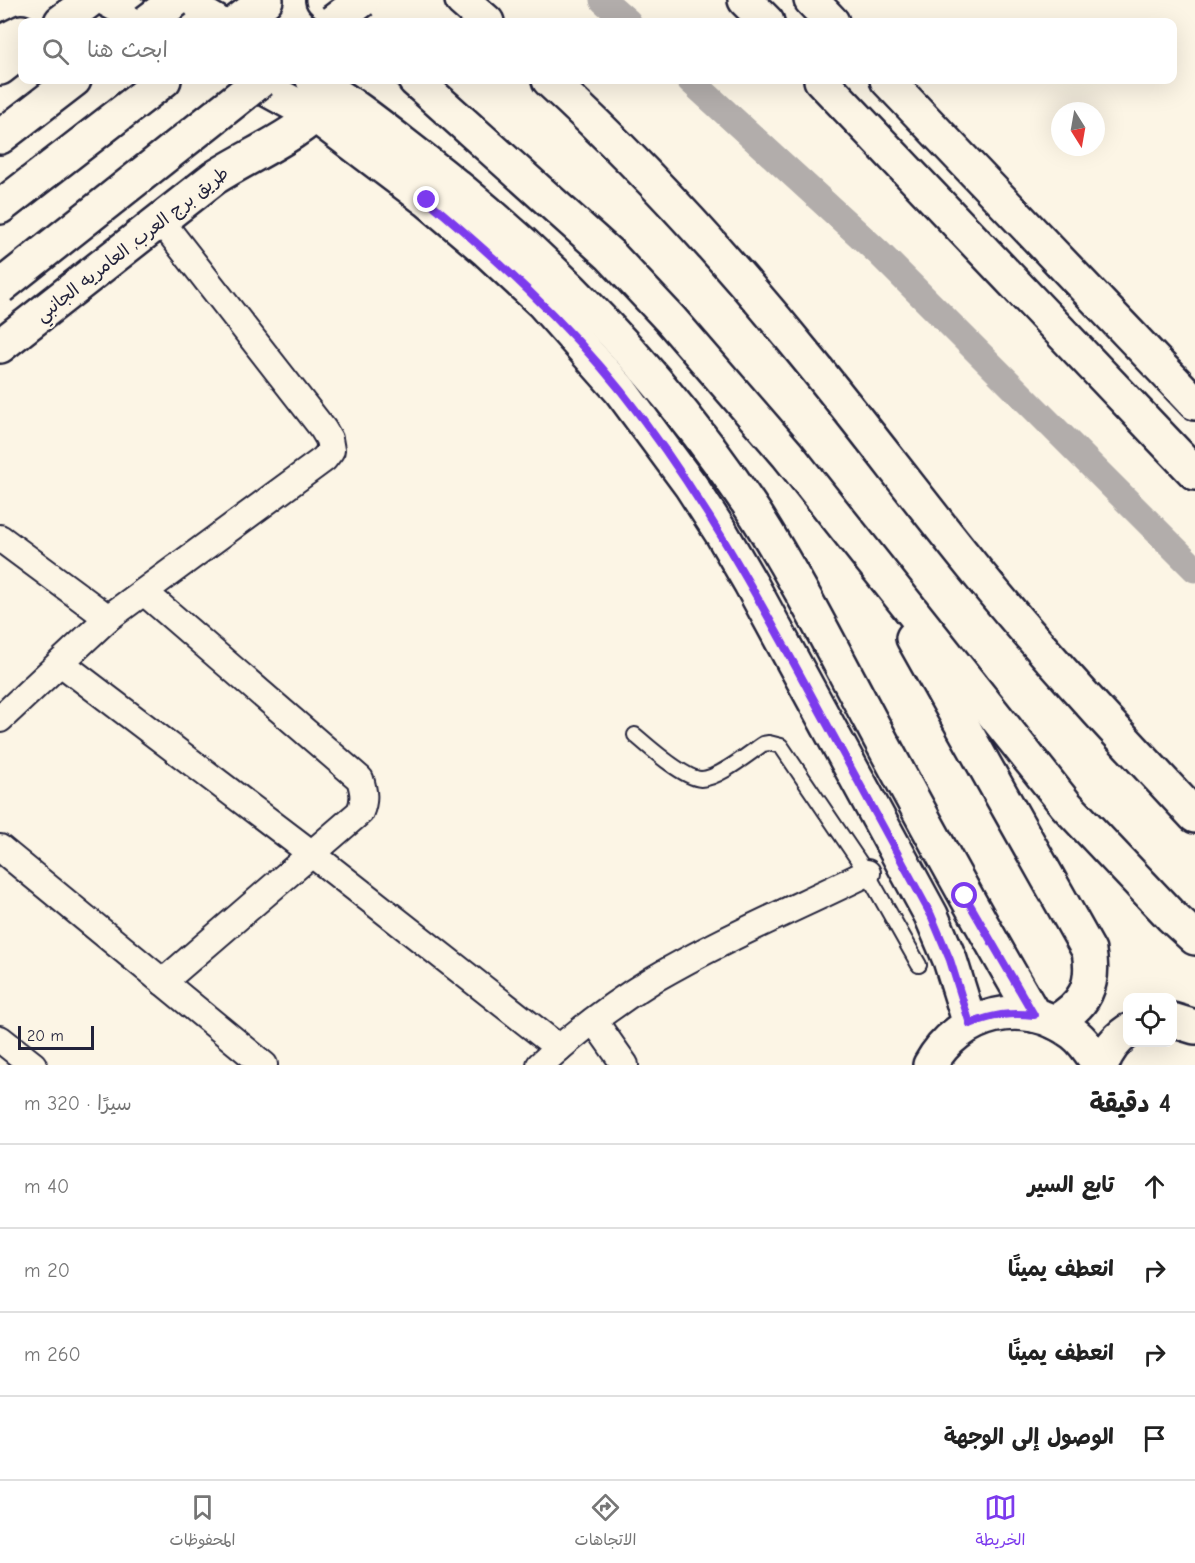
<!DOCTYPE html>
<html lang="ar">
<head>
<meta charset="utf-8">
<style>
  :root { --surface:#fff; --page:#f2f2f2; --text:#222; --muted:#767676; --line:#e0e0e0; --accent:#7c3aed }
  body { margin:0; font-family:"Comic Neue","Playpen Sans Arabic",sans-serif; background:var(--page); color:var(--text); direction:rtl }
  .controls { position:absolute; right:18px; bottom:18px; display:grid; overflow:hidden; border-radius:12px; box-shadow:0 6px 24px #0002 }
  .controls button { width:54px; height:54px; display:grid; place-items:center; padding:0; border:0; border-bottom:2px solid var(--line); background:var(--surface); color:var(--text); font:30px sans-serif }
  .compass { position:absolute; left:1051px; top:102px; width:54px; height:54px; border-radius:50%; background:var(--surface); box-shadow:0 6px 24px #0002; rotate:169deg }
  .scale { position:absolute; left:18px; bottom:15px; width:76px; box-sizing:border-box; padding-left:6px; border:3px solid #22223b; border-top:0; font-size:16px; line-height:21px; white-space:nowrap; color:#22223b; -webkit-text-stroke:4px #fcf5e5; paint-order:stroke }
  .stop { position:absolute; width:18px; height:18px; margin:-14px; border:4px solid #7c3aed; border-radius:50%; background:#fff }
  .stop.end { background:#7c3aed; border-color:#fff; box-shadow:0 2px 6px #0008 }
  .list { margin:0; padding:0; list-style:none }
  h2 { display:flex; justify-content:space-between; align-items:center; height:78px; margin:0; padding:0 24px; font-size:26px }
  h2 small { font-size:20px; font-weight:400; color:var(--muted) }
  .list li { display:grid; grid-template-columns:39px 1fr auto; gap:18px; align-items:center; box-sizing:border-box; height:84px; padding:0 24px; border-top:2px solid var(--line) }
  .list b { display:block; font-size:22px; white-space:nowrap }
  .list em { font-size:20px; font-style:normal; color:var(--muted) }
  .icon { flex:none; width:33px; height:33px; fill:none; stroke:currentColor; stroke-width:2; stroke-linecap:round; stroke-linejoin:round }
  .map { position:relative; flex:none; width:1195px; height:1065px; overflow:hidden; direction:ltr }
  .search { position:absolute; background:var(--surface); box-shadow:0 6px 24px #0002; left:18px; right:18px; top:18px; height:66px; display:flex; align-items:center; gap:15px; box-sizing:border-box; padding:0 21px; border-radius:12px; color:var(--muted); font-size:22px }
  .sheet { height:414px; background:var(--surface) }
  nav { display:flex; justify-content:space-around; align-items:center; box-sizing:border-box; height:84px; border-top:2px solid var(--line); background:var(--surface); font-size:16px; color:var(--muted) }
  nav a { display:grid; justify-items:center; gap:3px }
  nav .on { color:var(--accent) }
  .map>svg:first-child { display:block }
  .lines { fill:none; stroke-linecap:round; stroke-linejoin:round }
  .canal { stroke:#b2adab; stroke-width:27 }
  .service-casing { stroke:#22223b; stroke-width:18 }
  .minor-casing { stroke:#22223b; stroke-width:30 }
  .tertiary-casing { stroke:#22223b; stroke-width:38 }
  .primary-casing { stroke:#22223b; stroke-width:38 }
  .trunk-casing { stroke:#22223b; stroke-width:38 }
  .service { stroke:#fcf5e5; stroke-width:14 }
  .minor { stroke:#fcf5e5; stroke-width:26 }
  .tertiary { stroke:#fcf5e5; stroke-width:33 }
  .primary { stroke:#fcf5e5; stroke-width:33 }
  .trunk { stroke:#fcf5e5; stroke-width:33 }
  .trunk-bridge-casing { stroke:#22223b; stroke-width:38; stroke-linecap:butt }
  .trunk-bridge { stroke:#fcf5e5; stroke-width:33 }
  .route { stroke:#7c3aed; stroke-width:8 }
  .labels { text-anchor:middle; stroke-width:4.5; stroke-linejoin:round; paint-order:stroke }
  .street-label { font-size:18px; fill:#22223b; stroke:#fcf5e5 }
</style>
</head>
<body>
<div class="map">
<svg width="1195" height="1065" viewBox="0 0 1195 1065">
  <rect width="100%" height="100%" fill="#fcf5e5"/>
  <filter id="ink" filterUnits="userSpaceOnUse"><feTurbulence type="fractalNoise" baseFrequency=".0167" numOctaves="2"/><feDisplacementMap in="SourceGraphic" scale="12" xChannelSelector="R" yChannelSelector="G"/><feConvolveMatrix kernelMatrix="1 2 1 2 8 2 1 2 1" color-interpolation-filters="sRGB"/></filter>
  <g filter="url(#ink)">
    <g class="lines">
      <g class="canal">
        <polyline points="603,0 628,22"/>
        <polyline points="690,80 879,253 1195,569"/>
      </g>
      <g class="service-casing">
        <path id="service" d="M 635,735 C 649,747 683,778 701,779 C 718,779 748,754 763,744 L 769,743 L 781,746 L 867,873 L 919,965"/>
      </g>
      <g class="minor-casing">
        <g id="minor">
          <polyline points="0,538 108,618"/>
          <path d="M 144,592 L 360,779 C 364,792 365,800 360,812 L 163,982"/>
          <polyline points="61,663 312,854 559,1048"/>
          <polyline points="0,719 108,618 324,459 331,450 329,439 323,429 160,220"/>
          <polyline points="0,848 264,1065"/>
          <polyline points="594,1021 625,1065"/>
          <polyline points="0,1039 33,1065"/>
          <path d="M 540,1065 C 575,1033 613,1004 654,979 C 722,939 796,908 867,873"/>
        </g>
      </g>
      <g class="tertiary-casing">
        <g id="tertiary">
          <polyline points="108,0 148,22"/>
          <polyline points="178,0 216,22"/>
          <polyline points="745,0 767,22"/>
          <polyline points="811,0 832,22"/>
          <polyline points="0,43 22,32"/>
          <polyline points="250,80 316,116 427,200 486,250 542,302 620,390 691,486 722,534 751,584 931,915 950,960 970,1024"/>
          <path d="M 313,80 C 351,102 385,130 420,157 C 552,259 664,375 756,515 C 798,581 833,651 870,720 C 923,819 977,918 1034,1015"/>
          <polyline points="821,80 1195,473"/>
          <polyline points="887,80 1195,403"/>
          <path d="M 0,346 L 214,178 C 253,153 296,137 328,103"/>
          <path d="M 930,1065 C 959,1013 1023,996 1073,1033 C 1084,1041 1091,1053 1099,1065"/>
        </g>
      </g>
      <g class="primary-casing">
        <g id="primary">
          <polyline points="323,0 350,22"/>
          <polyline points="462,0 487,22"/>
          <polyline points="415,80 610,255 671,320 787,454 1066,805 1171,916 1195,938"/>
          <path d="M 549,80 C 643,166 730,262 810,361 C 868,432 923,506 981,577 C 1049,660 1122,738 1195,816"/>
          <path d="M 913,638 L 1089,951 C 1095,985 1085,1005 1055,1022"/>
          <polyline points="1172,1020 1195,1027"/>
          <path d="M 1102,1065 C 1107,1050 1115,1040 1128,1031"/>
        </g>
      </g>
      <g class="trunk-casing">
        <g id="trunk">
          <polyline points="61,22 90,0"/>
          <polyline points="237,22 266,0"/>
          <polyline points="0,68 22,51"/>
          <polyline points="0,137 74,80"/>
          <polyline points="0,207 164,80"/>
        </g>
      </g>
      <use href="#service" class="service"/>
      <use href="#minor" class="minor"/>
      <use href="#tertiary" class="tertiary"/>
      <use href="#primary" class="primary"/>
      <use href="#trunk" class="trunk"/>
      <g class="trunk-bridge-casing">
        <g id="trunk-bridge">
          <polyline points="147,22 176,0"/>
          <polyline points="333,22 362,0"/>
          <polyline points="0,287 261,80"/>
        </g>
      </g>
      <use href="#trunk-bridge" class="trunk-bridge"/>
    </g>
  </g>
  <g class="lines" filter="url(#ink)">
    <path class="route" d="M 427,200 C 497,259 564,320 621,391 C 696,485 752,586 809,691 C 850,766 890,840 931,915 L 950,960 L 970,1024 C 992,1015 1010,1012 1034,1015 L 965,896"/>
  </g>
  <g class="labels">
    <g class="street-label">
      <text transform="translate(132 244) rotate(-38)" y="6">طريق برج العرب, العامريه الجانبي</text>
    </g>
  </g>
</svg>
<div class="controls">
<button><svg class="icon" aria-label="locate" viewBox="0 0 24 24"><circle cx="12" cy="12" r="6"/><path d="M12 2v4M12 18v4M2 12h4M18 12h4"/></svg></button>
</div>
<svg class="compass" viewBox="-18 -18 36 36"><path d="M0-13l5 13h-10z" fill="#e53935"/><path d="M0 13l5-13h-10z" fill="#767676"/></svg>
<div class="scale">20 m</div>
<div class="stop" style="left:965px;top:896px"></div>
<div class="stop end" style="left:427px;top:200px"></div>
<div class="search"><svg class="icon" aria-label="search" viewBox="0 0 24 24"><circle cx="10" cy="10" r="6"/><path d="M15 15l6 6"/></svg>ابحث هنا</div>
</div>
<section class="sheet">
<h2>4 دقيقة<small>سيرًا · 320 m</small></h2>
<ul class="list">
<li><svg class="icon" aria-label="ahead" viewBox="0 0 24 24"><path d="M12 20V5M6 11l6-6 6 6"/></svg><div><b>تابع السير</b></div><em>40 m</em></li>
<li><svg class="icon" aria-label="right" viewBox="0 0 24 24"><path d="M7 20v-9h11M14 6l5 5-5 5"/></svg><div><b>انعطف يمينًا</b></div><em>20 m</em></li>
<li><svg class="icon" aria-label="right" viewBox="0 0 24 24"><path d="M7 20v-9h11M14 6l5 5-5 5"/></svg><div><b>انعطف يمينًا</b></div><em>260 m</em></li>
<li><svg class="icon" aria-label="arrive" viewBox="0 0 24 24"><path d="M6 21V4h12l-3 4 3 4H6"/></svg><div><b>الوصول إلى الوجهة</b></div></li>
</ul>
</section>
<nav>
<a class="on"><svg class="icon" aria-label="map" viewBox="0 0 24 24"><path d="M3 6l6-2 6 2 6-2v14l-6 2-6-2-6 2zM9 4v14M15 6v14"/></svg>الخريطة</a>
<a><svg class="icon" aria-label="directions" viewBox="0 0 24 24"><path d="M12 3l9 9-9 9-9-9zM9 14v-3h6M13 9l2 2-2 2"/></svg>الاتجاهات</a>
<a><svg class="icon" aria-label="saved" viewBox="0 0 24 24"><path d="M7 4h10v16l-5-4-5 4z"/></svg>المحفوظات</a>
</nav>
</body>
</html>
